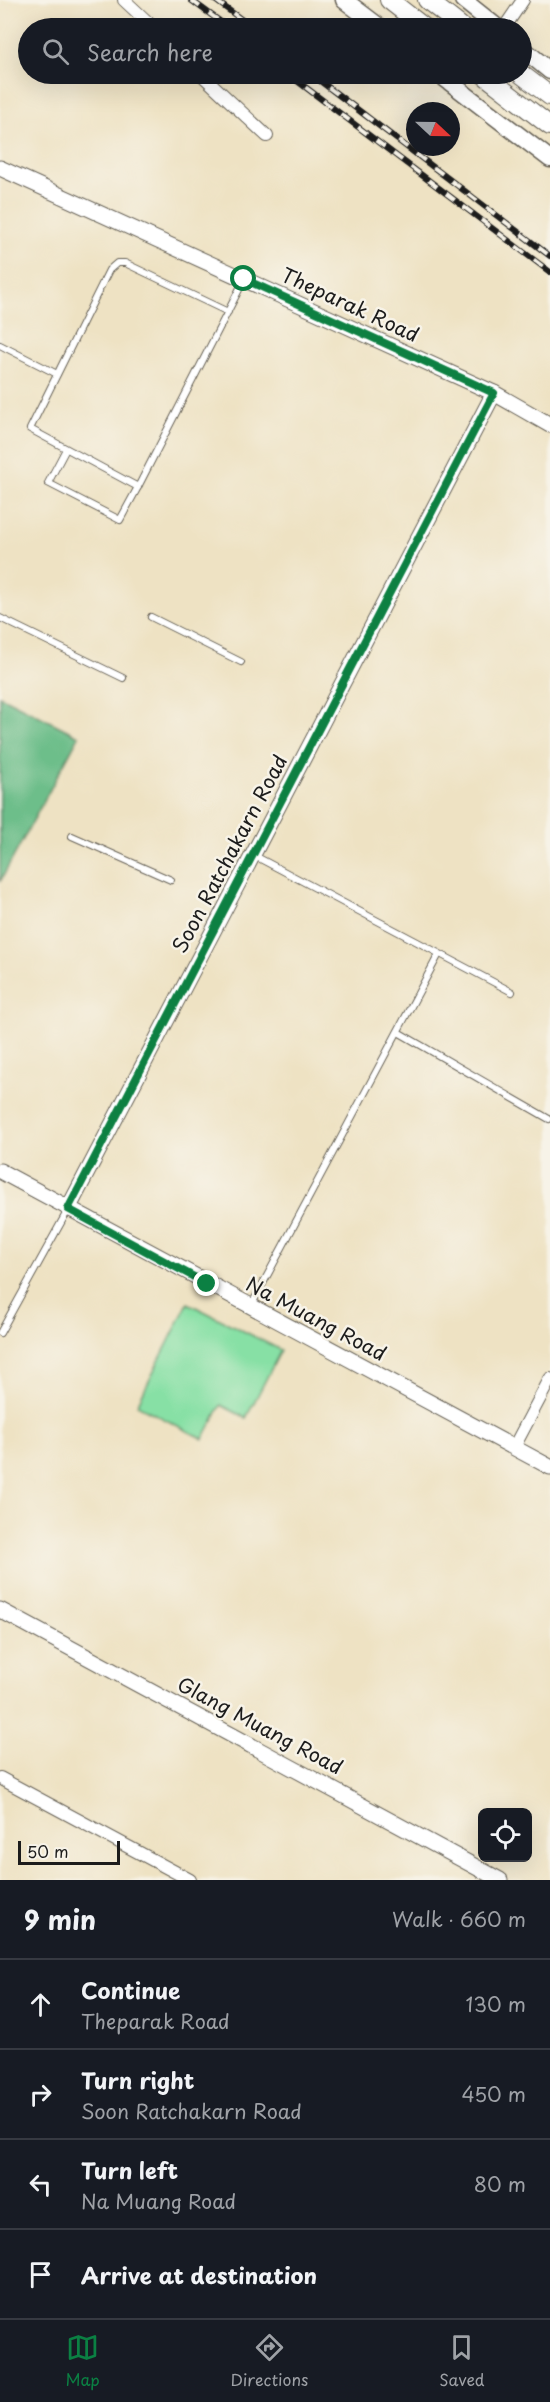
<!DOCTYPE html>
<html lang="en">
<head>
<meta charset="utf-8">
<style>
  :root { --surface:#171b24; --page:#20242c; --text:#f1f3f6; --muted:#9ea1a6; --line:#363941; --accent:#0b8043 }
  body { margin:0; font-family:"Playpen Sans",sans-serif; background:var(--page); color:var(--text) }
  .controls { position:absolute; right:18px; bottom:18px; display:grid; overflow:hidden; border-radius:9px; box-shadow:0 6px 24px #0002 }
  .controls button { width:54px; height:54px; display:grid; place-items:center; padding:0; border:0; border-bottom:2px solid var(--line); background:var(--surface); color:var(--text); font:30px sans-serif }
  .compass { position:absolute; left:406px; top:102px; width:54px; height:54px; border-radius:50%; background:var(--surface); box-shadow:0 6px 24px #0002; rotate:112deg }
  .scale { position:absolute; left:18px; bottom:15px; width:102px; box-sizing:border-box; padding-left:6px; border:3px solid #1c1c1c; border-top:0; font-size:16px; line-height:21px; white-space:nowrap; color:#1c1c1c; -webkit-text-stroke:4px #f7f3e8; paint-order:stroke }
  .stop { position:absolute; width:18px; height:18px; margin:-14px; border:4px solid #0b8043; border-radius:50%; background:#fff }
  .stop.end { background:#0b8043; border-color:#fff; box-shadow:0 2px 6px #0008 }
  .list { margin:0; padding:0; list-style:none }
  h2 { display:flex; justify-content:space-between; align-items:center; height:78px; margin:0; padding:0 24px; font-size:26px }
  h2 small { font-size:20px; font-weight:400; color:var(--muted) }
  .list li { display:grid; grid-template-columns:39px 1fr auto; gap:18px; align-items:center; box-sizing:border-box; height:90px; padding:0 24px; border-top:2px solid var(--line) }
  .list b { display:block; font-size:22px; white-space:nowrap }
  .list p { margin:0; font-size:20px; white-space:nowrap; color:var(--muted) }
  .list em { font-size:20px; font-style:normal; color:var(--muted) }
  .icon { flex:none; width:33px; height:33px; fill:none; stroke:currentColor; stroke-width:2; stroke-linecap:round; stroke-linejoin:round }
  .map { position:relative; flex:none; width:550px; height:1880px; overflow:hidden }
  .search { position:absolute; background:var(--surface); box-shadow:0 6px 24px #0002; left:18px; right:18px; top:18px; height:66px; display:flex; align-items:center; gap:15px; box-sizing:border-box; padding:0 21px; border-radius:33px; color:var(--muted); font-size:22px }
  .sheet { height:438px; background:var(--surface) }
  nav { display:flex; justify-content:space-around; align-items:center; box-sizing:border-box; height:84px; border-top:2px solid var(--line); background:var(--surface); font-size:16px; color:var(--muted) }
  nav a { display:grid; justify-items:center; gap:3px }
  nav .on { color:var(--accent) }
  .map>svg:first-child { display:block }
  .green { fill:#87e0a5; stroke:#527e60; stroke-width:1.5 }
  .forest { fill:#6dbe8a; stroke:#446d53; stroke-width:1.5 }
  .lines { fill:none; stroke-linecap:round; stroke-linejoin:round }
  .service-casing { stroke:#666156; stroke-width:8 }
  .minor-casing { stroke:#666156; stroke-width:14 }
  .tertiary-casing { stroke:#666156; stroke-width:17 }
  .secondary-casing { stroke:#666156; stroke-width:19 }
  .primary-casing { stroke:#666156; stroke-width:20 }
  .service { stroke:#fff; stroke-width:6 }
  .minor { stroke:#fff; stroke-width:12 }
  .tertiary { stroke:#fff; stroke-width:15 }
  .secondary { stroke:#fff; stroke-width:16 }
  .primary { stroke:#fff; stroke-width:18 }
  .rail-casing { stroke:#1c1c1c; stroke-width:6 }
  .rail { stroke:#f7f3e8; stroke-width:4; stroke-dasharray:11; stroke-linecap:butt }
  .route { stroke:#0b8043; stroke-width:8 }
  .labels { text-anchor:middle; stroke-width:5; stroke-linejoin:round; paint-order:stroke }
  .street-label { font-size:20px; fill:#1c1c1c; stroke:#f7f3e8 }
</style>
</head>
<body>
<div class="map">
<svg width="550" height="1880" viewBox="0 0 550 1880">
  <rect width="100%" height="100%" fill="#f7f3e8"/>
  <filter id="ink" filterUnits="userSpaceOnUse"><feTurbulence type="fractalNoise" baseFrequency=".0167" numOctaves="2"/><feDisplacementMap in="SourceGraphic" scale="12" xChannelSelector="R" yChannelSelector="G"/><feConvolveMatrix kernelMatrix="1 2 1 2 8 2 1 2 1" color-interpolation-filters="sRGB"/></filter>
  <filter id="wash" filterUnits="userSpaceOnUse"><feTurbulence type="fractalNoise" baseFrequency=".008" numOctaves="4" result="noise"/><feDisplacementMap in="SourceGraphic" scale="24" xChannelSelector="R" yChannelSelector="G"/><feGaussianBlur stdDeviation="1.35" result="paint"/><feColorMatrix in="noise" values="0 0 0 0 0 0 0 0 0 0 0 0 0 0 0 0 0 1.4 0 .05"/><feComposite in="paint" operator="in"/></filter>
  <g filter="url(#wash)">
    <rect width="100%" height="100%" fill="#eee2c3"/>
    <polygon class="green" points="188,1303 281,1350 246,1418 221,1405 203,1439 137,1405"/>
    <polygon class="forest" points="0,696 79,736 0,882"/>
  </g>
  <g filter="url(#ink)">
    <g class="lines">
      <g class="service-casing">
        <g id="service">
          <polyline points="228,312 125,263 117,263 109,270 30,429 138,487 244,280"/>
          <polyline points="0,345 57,374"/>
          <polyline points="66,449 48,483 120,520 138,487"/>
          <polyline points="151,617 241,662"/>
          <polyline points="0,618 123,678"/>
          <polyline points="72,836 171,880"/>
          <polyline points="253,855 512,992"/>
          <polyline points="398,1032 549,1119"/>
          <polyline points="252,1304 439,954"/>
          <polyline points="0,1333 68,1210"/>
        </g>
      </g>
      <g class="minor-casing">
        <g id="minor">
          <polyline points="124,0 154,28"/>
          <polyline points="504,28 523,0"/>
          <polyline points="201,74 267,136"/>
          <polyline points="514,1447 550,1379"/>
          <polyline points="0,1778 190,1880"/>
        </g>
      </g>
      <g class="tertiary-casing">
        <g id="tertiary">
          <polyline points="0,168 494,393 550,425"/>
          <polyline points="0,1171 550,1467"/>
          <polyline points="68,1209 494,393"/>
          <polyline points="0,1610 500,1880"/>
        </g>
      </g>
      <g class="secondary-casing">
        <g id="secondary">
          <polyline points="344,0 381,28"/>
          <polyline points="463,0 498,28"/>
          <polyline points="522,48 550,71"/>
          <polyline points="439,74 550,159"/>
        </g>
      </g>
      <g class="primary-casing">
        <g id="primary">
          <polyline points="389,0 425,28"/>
          <polyline points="427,0 463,28"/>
          <polyline points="483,74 550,126"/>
          <polyline points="521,74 550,96"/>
        </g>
      </g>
      <use href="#service" class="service"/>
      <use href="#minor" class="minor"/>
      <use href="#tertiary" class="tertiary"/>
      <use href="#secondary" class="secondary"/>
      <use href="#primary" class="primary"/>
      <g class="rail-casing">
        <g id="rail">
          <polyline points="191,0 229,28"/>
          <polyline points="215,0 253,28"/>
          <polyline points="288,74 550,272"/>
          <polyline points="311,74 550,256"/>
        </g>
      </g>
      <use href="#rail" class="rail"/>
    </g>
  </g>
  <g class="lines" filter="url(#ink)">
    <polyline class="route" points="207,1284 68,1209 494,393 244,279"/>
  </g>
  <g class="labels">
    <g class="street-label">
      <text transform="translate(350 305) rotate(25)" y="7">Theparak Road</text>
      <text transform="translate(230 854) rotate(-62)" y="7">Soon Ratchakarn Road</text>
      <text transform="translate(316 1319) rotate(28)" y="7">Na Muang Road</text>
      <text transform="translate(260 1726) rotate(28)" y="7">Glang Muang Road</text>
    </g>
  </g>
</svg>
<div class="controls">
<button><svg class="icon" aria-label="locate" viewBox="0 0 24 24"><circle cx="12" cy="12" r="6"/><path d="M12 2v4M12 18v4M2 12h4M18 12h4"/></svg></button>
</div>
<svg class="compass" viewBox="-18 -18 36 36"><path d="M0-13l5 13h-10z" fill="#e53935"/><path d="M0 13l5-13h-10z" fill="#9ea1a6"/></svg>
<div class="scale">50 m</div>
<div class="stop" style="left:244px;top:279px"></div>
<div class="stop end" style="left:207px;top:1284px"></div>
<div class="search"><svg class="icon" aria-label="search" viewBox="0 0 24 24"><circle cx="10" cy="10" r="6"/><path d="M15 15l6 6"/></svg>Search here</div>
</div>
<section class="sheet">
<h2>9 min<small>Walk · 660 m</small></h2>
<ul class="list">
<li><svg class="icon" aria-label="ahead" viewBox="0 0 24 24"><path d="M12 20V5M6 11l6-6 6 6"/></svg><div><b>Continue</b><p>Theparak Road</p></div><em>130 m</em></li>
<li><svg class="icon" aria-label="right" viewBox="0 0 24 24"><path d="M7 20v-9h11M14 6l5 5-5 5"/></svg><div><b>Turn right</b><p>Soon Ratchakarn Road</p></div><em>450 m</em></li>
<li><svg class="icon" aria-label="left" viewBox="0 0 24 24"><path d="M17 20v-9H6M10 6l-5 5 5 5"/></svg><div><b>Turn left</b><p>Na Muang Road</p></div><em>80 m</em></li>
<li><svg class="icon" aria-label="arrive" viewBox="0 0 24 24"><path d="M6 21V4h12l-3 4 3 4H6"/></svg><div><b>Arrive at destination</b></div></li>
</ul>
</section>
<nav>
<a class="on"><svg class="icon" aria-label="map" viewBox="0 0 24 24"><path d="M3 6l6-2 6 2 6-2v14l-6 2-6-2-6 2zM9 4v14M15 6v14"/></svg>Map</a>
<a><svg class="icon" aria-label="directions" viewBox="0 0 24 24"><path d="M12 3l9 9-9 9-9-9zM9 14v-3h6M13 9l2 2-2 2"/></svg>Directions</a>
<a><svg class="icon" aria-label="saved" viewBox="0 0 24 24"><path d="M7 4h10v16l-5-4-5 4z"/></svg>Saved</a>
</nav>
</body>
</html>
